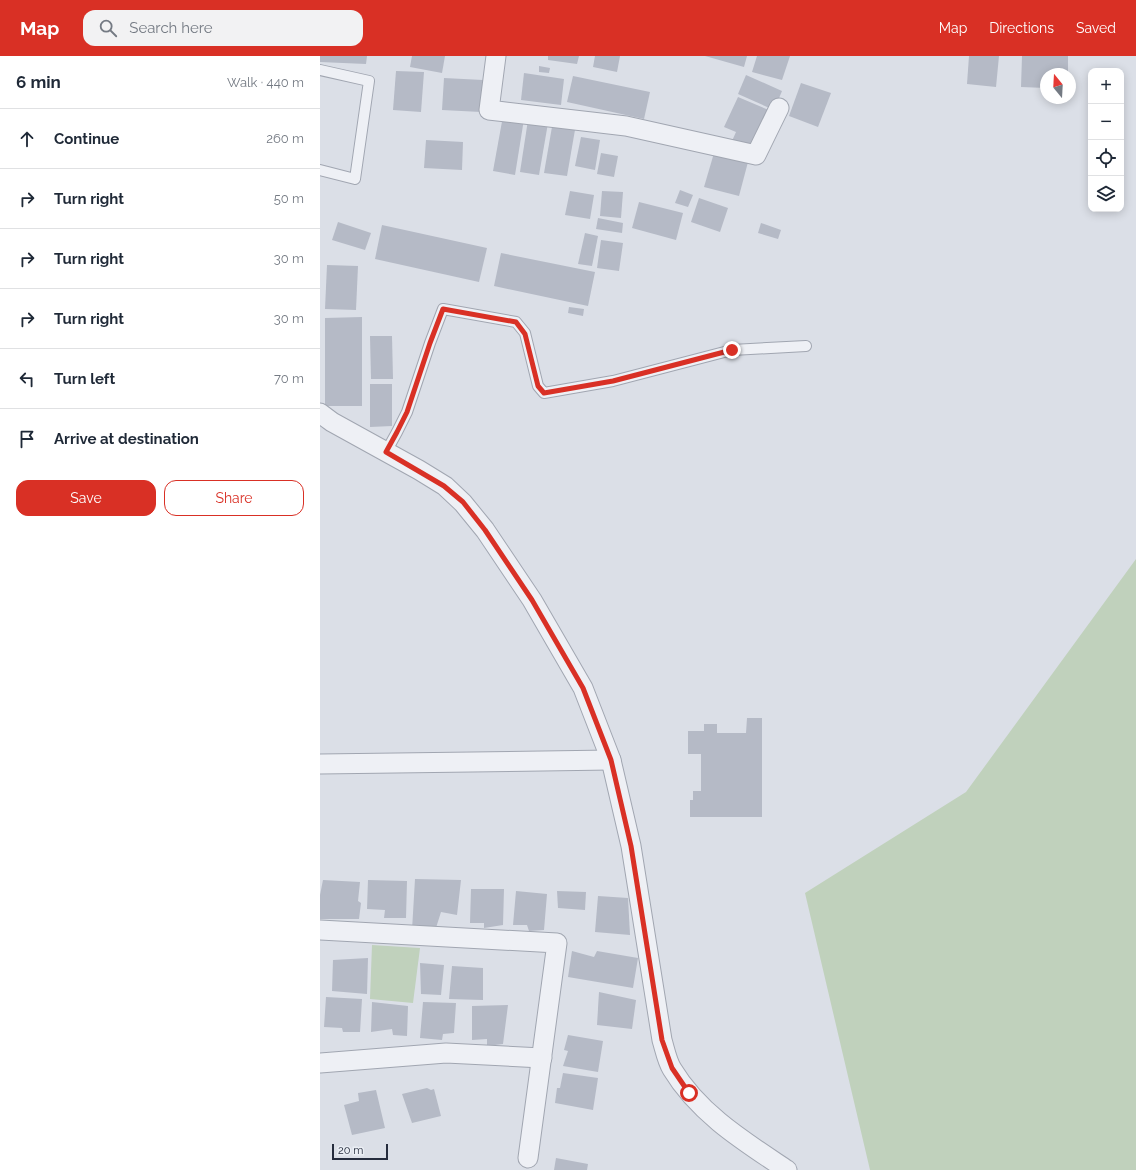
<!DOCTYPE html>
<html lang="en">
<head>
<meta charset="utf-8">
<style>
  :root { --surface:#fff; --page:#f2f2f3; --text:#1f2937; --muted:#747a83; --line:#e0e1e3; --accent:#d93025 }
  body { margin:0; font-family:Raleway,sans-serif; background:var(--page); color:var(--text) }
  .controls { position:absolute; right:12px; top:12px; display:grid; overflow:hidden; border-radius:8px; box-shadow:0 2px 10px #0003 }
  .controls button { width:36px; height:36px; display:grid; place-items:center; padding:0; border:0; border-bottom:1px solid var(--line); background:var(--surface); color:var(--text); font:20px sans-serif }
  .compass { position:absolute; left:720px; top:12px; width:36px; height:36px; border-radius:50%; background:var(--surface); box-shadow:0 2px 10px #0003; rotate:342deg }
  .scale { position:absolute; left:12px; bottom:10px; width:56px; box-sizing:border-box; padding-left:4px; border:2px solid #252c3d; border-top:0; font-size:11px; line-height:14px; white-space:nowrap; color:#252c3d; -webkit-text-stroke:3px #eaeef4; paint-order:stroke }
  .stop { position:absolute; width:12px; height:12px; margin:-9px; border:3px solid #d93025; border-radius:50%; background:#fff }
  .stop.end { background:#d93025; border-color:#fff; box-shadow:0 1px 4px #0008 }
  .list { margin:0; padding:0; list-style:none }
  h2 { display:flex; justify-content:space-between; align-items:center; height:52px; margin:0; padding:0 16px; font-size:17px }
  h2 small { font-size:13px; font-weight:400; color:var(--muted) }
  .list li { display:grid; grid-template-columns:26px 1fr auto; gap:12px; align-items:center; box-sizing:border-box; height:60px; padding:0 16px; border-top:1px solid var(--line) }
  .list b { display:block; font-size:15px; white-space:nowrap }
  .list em { font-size:13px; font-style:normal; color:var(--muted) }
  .actions { display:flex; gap:8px; padding:12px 16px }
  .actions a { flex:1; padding:9px 0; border:1px solid var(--accent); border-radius:12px; text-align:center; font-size:14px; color:var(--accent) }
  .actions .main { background:var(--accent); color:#fff }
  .icon { flex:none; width:22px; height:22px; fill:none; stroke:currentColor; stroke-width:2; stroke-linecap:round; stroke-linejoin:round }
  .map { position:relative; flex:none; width:816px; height:1114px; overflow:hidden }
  header { display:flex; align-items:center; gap:24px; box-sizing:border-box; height:56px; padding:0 20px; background:var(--accent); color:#fff }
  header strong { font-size:19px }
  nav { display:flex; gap:22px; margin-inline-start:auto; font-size:14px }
  .search { width:280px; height:36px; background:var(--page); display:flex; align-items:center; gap:10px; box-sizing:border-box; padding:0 14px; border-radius:12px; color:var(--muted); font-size:15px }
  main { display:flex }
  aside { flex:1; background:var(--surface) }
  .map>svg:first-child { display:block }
  .green { fill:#c0d1bc }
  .building { fill:#b5bac6 }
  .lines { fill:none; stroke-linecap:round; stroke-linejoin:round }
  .lane-casing { stroke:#a1a6b1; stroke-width:12 }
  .street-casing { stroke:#a1a6b1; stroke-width:21 }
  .lane { stroke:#eef0f5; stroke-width:10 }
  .street { stroke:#eef0f5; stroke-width:19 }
  .route { stroke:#d93025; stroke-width:5 }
</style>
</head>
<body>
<header>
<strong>Map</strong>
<div class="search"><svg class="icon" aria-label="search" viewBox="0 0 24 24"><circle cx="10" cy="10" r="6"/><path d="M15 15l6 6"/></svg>Search here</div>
<nav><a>Map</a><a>Directions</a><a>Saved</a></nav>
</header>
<main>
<aside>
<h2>6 min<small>Walk · 440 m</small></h2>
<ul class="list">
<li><svg class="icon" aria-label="ahead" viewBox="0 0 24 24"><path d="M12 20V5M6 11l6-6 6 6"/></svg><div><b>Continue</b></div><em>260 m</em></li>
<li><svg class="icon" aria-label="right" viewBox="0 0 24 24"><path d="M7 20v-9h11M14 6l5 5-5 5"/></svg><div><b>Turn right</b></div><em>50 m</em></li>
<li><svg class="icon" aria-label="right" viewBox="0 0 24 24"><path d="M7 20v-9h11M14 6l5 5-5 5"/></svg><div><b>Turn right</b></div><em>30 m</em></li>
<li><svg class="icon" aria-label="right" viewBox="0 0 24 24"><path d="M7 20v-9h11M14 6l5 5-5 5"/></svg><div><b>Turn right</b></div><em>30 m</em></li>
<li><svg class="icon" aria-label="left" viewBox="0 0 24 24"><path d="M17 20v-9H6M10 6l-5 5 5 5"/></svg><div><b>Turn left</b></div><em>70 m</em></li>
<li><svg class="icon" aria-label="arrive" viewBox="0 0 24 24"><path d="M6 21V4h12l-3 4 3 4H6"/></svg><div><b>Arrive at destination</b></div></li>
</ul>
<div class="actions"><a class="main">Save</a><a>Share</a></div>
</aside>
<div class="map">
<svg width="816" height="1114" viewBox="0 0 816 1114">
  <rect width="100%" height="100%" fill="#dbdfe7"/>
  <g class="green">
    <polygon points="816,503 816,1114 550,1114 485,837 646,736"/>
    <polygon points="52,889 100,892 93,947 50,943"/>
  </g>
  <g class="building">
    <polygon points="0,0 47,0 46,8 0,6"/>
    <polygon points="92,0 125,0 122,17 90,11"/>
    <polygon points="228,0 259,0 257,8 228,4"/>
    <polygon points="275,0 300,0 297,16 273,11"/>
    <polygon points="385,0 427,0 424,11"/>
    <polygon points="437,0 470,0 462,24 432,16"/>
    <polygon points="649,0 679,0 676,31 647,28"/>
    <polygon points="702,0 748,0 748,18 726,18 726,32 701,31"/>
    <polygon points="219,10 230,12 229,17 219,16"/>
    <polygon points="76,15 104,16 101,56 73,54"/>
    <polygon points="204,17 244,23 241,49 201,44"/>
    <polygon points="426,19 462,35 454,54 418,38"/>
    <polygon points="253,20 330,36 324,63 247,46"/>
    <polygon points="124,22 163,24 161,56 122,54"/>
    <polygon points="481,27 511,37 498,71 469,60"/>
    <polygon points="418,41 451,55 433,95 412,85 416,76 404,71"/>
    <polygon points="183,60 204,63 195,119 173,115"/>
    <polygon points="208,64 228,67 219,119 200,116"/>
    <polygon points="233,65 256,68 247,120 224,117"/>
    <polygon points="261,81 280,84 275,114 255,110"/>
    <polygon points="106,84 143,86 142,114 104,112"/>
    <polygon points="281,97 298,100 294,121 277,118"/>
    <polygon points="394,97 428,106 419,140 384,131"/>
    <polygon points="360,134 373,139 368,151 355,147"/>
    <polygon points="250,135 274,139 270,163 245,159"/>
    <polygon points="282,135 303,136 301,162 280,160"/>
    <polygon points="379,142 408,152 400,176 371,166"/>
    <polygon points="319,146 363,157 356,184 312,172"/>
    <polygon points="278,162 303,167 302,177 276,173"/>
    <polygon points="18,166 51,177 45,194 12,184"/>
    <polygon points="441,167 461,174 458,183 438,177"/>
    <polygon points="62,169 167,192 159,226 55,203"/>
    <polygon points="265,177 278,180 272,210 258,208"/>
    <polygon points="281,184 303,187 299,215 277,212"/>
    <polygon points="181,197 275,216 268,250 174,230"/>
    <polygon points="7,209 38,210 36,254 5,253"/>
    <polygon points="249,251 264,253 263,260 248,257"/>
    <polygon points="42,261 42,350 5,350 5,262"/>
    <polygon points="50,280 72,280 73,323 51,323"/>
    <polygon points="50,328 72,328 72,370 50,371"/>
    <polygon points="427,662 442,662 442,761 370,761 370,744 373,744 373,735 381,735 381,698 368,698 368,675 384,675 384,668 397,668 397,677 426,677"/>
    <polygon points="95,823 141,824 137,859 121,856 115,875 92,874"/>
    <polygon points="3,824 40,826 38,845 41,847 39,863 0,863 0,839"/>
    <polygon points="48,824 87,825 86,862 64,862 65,854 47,853"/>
    <polygon points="151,833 184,833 183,869 164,872 164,867 150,867"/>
    <polygon points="196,835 227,838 224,874 209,875 207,869 193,869"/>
    <polygon points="237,835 266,836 265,854 238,852"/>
    <polygon points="278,840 308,842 310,879 275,876"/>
    <polygon points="252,895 274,901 277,895 318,902 313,932 248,921"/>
    <polygon points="48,902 47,938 12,935 13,904"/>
    <polygon points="100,907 124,909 121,939 101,938"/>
    <polygon points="132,910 163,912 163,944 129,943"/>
    <polygon points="279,936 316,944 312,973 277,969"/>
    <polygon points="6,941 42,943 40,976 23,976 22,972 4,971"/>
    <polygon points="52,946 88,950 87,980 73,979 72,973 51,976"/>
    <polygon points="103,946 136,947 134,977 123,978 122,984 100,982"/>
    <polygon points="188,949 183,988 167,990 167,983 152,984 152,950"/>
    <polygon points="248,979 283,985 278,1016 243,1010 248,995 244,994"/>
    <polygon points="243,1017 278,1022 273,1054 235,1047 237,1032 240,1032"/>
    <polygon points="107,1032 111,1034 114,1033 121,1060 92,1067 82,1038"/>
    <polygon points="56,1034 65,1072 32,1079 24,1049 39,1045 38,1037"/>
    <polygon points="236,1102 268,1108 267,1114 234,1114"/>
  </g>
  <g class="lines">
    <g class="lane-casing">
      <g id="lane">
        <polyline points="0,14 49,25 35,123 0,114"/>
        <polyline points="66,396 77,376 87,356 110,287 123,253 196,266 205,277 218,330 224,337 293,325 412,294 486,290"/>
      </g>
    </g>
    <g class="street-casing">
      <g id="street">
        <polyline points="176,0 169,54 306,70 436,99 459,52"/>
        <path d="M 0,357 L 12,366 L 99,414 L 125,430 L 143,447 L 165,474 L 212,544 L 263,632 L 291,704 L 311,790 L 342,984 C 345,994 347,1005 352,1013 C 379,1058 425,1086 467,1114"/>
        <polyline points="0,708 291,704"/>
        <polyline points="0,874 237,887 208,1102"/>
        <polyline points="0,1007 126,997 222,1002"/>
      </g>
    </g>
    <use href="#lane" class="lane"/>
    <use href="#street" class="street"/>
  </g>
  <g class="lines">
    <polyline class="route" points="369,1037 352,1012 342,984 311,790 291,704 263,632 212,544 165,474 143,446 124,430 66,396 77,376 87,356 110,287 123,253 196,266 205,278 218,330 224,337 293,325 412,294"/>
  </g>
</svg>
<div class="controls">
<button>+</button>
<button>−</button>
<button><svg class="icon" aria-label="locate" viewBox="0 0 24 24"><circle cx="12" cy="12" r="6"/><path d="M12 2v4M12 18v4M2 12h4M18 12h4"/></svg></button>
<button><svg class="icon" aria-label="layers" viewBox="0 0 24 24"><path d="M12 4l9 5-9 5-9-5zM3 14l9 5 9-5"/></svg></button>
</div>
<svg class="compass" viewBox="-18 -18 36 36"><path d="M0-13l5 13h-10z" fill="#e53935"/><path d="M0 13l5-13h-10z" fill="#747a83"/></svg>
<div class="scale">20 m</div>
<div class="stop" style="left:369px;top:1037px"></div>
<div class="stop end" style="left:412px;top:294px"></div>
</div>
</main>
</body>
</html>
